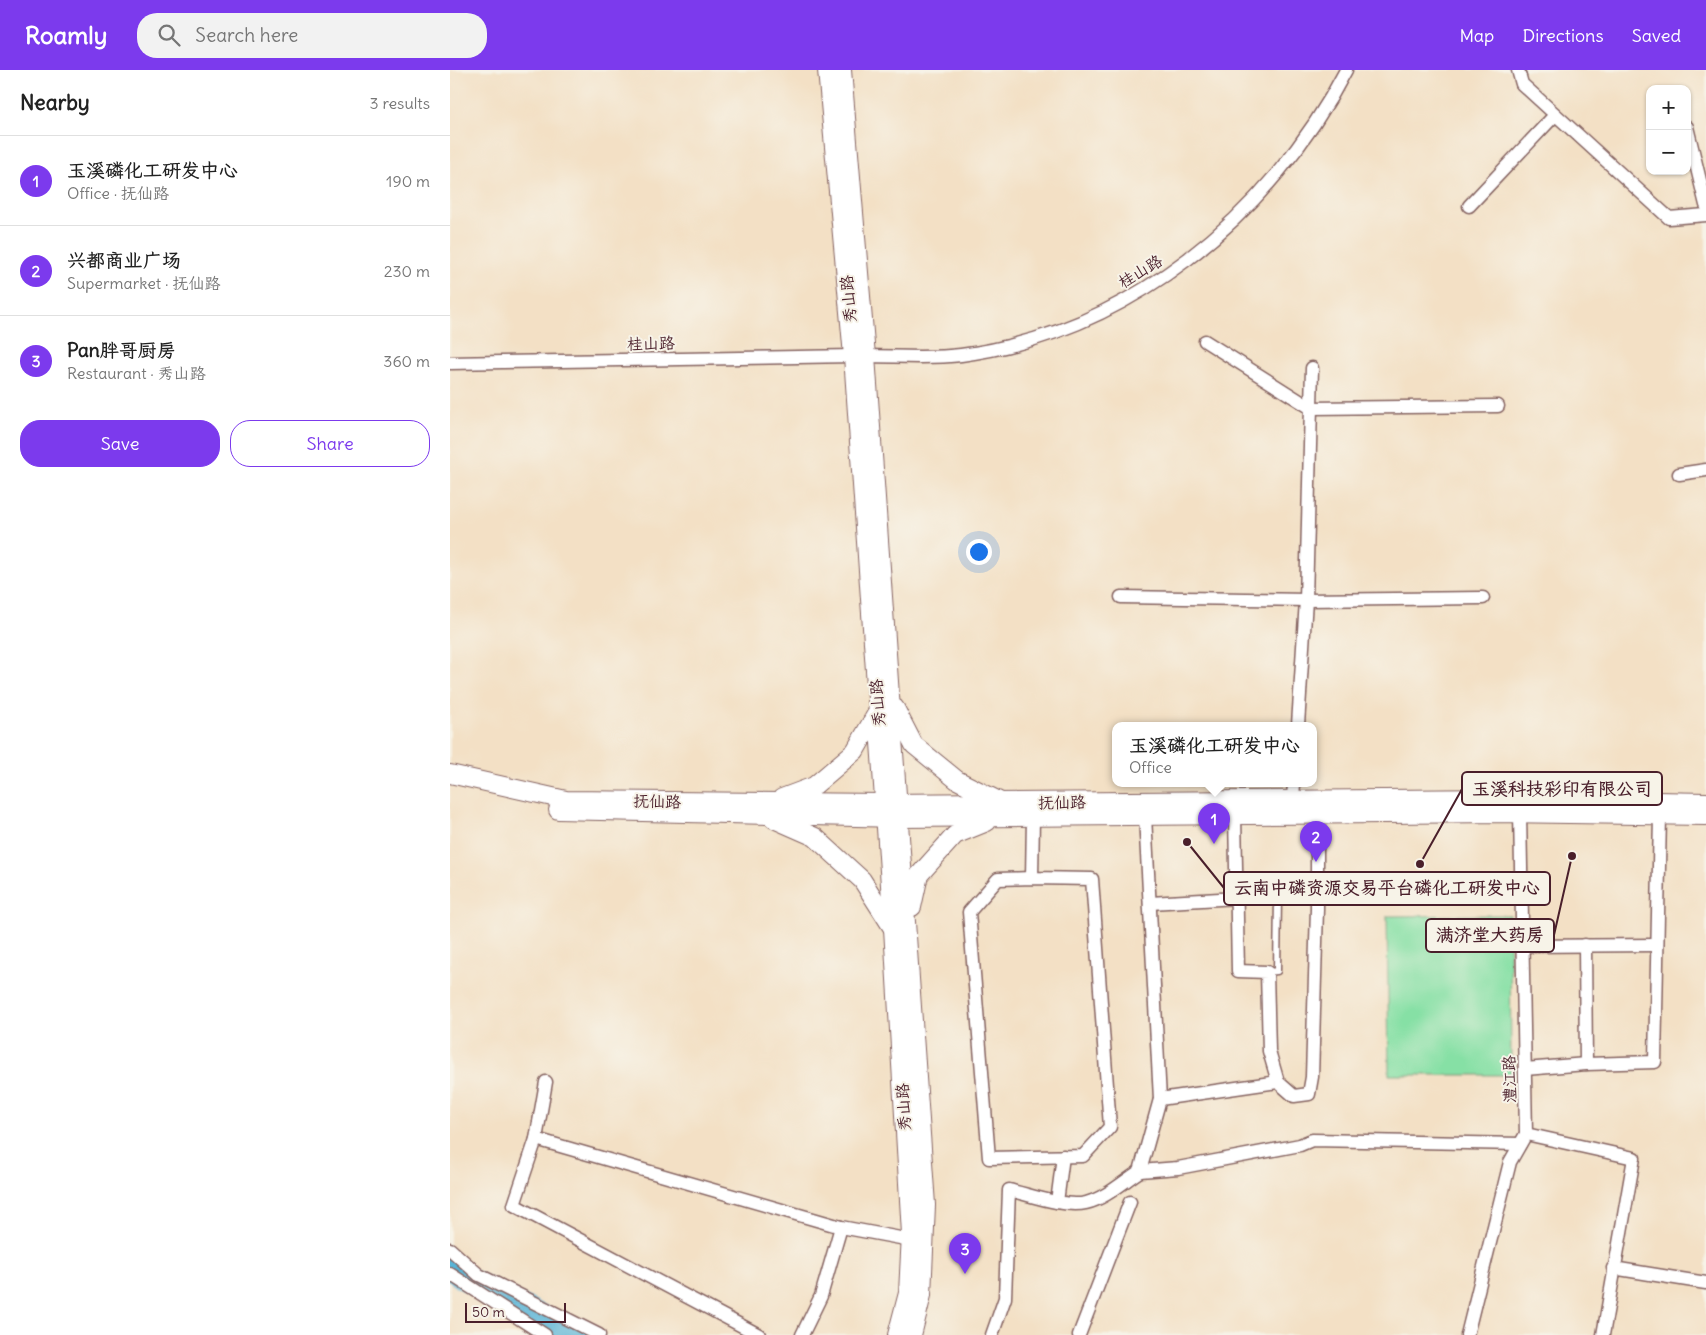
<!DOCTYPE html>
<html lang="en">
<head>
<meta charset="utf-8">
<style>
  :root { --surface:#fff; --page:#f2f2f2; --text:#222; --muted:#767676; --line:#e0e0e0; --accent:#7c3aed }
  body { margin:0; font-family:Delius,"LXGW WenKai TC",sans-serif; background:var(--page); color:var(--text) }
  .controls { position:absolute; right:15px; top:15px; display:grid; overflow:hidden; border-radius:10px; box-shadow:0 1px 4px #0004 }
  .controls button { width:45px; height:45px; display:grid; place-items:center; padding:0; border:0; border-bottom:1px solid var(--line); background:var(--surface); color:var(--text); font:25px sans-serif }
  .scale { position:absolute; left:15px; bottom:12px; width:101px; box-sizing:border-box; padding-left:5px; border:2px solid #4a1f2b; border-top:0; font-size:14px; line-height:18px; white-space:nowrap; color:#4a1f2b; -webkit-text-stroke:4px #f7f3e8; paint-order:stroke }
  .you { position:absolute; left:528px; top:481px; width:18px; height:18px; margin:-12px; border:4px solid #fff; border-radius:50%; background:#1a73e8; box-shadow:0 0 0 8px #1a73e833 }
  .badge { display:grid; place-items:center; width:32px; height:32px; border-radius:50%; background:var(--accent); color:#fff; font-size:16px; font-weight:700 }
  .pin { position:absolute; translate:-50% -41px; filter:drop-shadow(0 1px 2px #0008) }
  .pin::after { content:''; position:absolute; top:26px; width:18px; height:15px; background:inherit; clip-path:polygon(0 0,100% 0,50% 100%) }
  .popup { position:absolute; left:662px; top:652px; width:205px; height:65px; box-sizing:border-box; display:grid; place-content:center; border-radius:10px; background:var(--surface); filter:drop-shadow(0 1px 4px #0005); font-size:16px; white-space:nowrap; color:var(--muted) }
  .popup b { font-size:19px; color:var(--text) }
  .popup::after { content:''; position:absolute; left:50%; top:100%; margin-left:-10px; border:10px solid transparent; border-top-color:var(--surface) }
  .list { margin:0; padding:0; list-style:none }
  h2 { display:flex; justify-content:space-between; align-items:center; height:65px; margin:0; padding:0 20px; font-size:21px }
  h2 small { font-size:16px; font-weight:400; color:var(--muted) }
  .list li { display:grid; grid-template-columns:32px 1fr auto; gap:15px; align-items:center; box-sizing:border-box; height:90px; padding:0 20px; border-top:1px solid var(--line) }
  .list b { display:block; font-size:19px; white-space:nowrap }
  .list p { margin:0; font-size:16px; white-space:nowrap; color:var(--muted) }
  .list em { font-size:16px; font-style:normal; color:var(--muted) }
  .actions { display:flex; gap:10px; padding:15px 20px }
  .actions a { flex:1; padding:11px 0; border:1px solid var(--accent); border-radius:20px; text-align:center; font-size:18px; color:var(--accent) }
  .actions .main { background:var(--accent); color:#fff }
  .icon { flex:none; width:28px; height:28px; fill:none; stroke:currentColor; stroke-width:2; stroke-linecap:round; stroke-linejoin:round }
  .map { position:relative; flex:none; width:1256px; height:1265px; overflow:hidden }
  header { display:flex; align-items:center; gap:30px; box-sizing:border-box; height:70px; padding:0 25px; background:var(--accent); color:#fff }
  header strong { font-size:24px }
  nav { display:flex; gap:28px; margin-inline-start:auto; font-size:18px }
  .search { width:350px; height:45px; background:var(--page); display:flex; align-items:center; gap:12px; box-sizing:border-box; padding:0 18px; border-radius:20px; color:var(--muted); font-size:19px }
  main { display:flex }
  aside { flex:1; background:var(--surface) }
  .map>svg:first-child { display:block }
  .green { fill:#86e0a5; stroke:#688068 }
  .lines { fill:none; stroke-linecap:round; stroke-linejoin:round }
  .river { stroke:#59b4d7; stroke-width:24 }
  .lane-casing { stroke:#856361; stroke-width:9 }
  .street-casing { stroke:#856361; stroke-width:15 }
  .secondary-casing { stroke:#856361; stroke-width:20 }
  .lane { stroke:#fff; stroke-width:6 }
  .street { stroke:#fff; stroke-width:12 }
  .secondary { stroke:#fff; stroke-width:18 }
  .labels { text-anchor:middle; stroke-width:4; stroke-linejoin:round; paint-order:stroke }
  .street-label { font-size:16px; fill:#4a1f2b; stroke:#f7f3e8 }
  .leader { fill:none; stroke:#4a1f2b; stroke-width:2 }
  .callout-dot { fill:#4a1f2b; stroke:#f7f3e8; stroke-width:2 }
  .callout { fill:#f7f3e8; stroke:#4a1f2b; stroke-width:2 }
  .callout-label { font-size:18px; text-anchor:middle; font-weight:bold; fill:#4a1f2b }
</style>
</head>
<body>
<header>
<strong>Roamly</strong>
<div class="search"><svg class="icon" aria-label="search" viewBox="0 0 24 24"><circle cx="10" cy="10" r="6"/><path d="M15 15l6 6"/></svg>Search here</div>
<nav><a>Map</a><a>Directions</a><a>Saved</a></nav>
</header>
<main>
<aside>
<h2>Nearby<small>3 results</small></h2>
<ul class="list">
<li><span class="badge">1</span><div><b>玉溪磷化工研发中心</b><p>Office · 抚仙路</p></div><em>190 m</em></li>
<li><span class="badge">2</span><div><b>兴都商业广场</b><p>Supermarket · 抚仙路</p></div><em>230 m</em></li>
<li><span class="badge">3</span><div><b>Pan胖哥厨房</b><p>Restaurant · 秀山路</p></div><em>360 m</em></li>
</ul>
<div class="actions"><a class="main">Save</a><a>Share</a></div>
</aside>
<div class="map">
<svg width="1256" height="1265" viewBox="0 0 1256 1265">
  <rect width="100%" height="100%" fill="#f7f3e8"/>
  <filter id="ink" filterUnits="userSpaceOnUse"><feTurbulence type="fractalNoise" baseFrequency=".02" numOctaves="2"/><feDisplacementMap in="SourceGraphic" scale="10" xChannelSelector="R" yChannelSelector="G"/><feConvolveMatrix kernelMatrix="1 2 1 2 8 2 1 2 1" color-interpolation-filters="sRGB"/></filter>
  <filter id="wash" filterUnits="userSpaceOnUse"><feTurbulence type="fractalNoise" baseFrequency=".0096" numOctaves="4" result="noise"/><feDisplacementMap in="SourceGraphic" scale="20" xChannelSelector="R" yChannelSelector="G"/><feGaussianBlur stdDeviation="1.12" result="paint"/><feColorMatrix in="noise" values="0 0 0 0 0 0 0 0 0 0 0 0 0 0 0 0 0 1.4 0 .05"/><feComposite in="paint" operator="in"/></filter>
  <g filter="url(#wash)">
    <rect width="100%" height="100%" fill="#f3e0c5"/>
    <polygon class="green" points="1060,845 1061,1005 939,1005 937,846"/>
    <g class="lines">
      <polyline class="river" points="0,1197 14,1208 128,1265"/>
    </g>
  </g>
  <g filter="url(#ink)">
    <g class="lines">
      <g class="lane-casing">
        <polyline id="lane" points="817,902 827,901 828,828"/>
      </g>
      <g class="street-casing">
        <g id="street">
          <polyline points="1068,0 1072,14 1219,148 1256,145"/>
          <polyline points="1237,57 1256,135"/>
          <polyline points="1019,136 1105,45"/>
          <polyline points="755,271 861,338 1048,336"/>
          <path d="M 416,286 C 447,286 480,289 511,285 C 677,263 820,147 896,0"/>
          <polyline points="0,293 403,286"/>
          <polyline points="1229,404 1256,400"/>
          <polyline points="671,527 856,530 1033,528"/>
          <polyline points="848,655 856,530 862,298"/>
          <polyline points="843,729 844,713"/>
          <polyline points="785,745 788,901 817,902 819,981 828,1012 844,1026 859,1024 862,1007 867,839 867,744"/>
          <polyline points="582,808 548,809 519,842 539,1088 633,1086 660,1057 642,809 582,808 583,747"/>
          <polyline points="700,833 787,828"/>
          <polyline points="1135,875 1136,994"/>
          <polyline points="1073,876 1207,875"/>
          <polyline points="1075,999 1136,994 1205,992 1210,746"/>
          <polyline points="96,1012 86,1069 64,1135 309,1265"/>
          <polyline points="710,1029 828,1012"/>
          <polyline points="1076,1064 1184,1088 1153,1265"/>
          <polyline points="86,1069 391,1157 461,1170"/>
          <polyline points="690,1101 728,1098 850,1075 862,1070 1070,1074"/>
          <polyline points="607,1132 613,1086"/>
          <polyline points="0,1179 29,1205 149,1265"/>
          <polyline points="1163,1198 1256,1213"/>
          <polyline points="0,1204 95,1265"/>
          <polyline points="352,1265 371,1226 391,1157"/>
          <path d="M 542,1265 L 555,1228 L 559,1120 C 580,1125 615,1138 636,1133 C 656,1128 673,1112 690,1101 L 710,1029 L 695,746"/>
          <polyline points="629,1265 680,1132"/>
          <polyline points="1017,1265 1060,1092 1076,1064 1070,743"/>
        </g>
      </g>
      <g class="secondary-casing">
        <g id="secondary">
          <polyline points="377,0 403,286 443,858 461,1164 458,1223 447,1265"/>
          <polyline points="392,0 416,286 476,1135 472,1225 462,1265"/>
          <polyline points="445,638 464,675 507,710 549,731"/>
          <polyline points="0,704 116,730 434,733 1053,728 1256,732"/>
          <polyline points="332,728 364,716 405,681 428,641"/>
          <polyline points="108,740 450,748 1053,743 1256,746"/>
          <polyline points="324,749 365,767 412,810 442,857"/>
          <polyline points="462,837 469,805 505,765 537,752"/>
        </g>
      </g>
      <use href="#lane" class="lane"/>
      <use href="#street" class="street"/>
      <use href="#secondary" class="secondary"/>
    </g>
  </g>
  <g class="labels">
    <g class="street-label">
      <text transform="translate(690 201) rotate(-31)" y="6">桂山路</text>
      <text transform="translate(398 229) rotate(-95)" y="6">秀山路</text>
      <text transform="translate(201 273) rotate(-1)" y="6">桂山路</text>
      <text transform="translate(427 633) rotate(-94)" y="6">秀山路</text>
      <text transform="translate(207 731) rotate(1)" y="6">抚仙路</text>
      <text transform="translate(612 732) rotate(-1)" y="6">抚仙路</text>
      <text transform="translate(1059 1009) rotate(-91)" y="6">澧江路</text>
      <text transform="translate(453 1037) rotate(-93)" y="6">秀山路</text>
    </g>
  </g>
  <path class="leader" d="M970 794L1012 719M737 772L774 818M1122 786L1104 865"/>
  <g class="callout-dot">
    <circle cx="970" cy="794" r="5"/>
    <circle cx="737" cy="772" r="5"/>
    <circle cx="1122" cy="786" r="5"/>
  </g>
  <g class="callout">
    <rect x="1012" y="702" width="200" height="33" rx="5"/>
    <rect x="774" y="802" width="326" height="33" rx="5"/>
    <rect x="976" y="849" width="128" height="33" rx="5"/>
  </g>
  <g class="callout-label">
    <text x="1112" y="725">玉溪科技彩印有限公司</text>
    <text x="937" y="824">云南中磷资源交易平台磷化工研发中心</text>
    <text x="1040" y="871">满济堂大药房</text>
  </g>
</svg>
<div class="controls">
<button>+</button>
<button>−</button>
</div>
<div class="scale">50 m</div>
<div class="you"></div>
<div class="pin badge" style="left:764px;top:774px">1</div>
<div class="popup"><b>玉溪磷化工研发中心</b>Office</div>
<div class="pin badge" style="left:866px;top:792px">2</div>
<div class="pin badge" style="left:515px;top:1204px">3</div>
</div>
</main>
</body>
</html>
